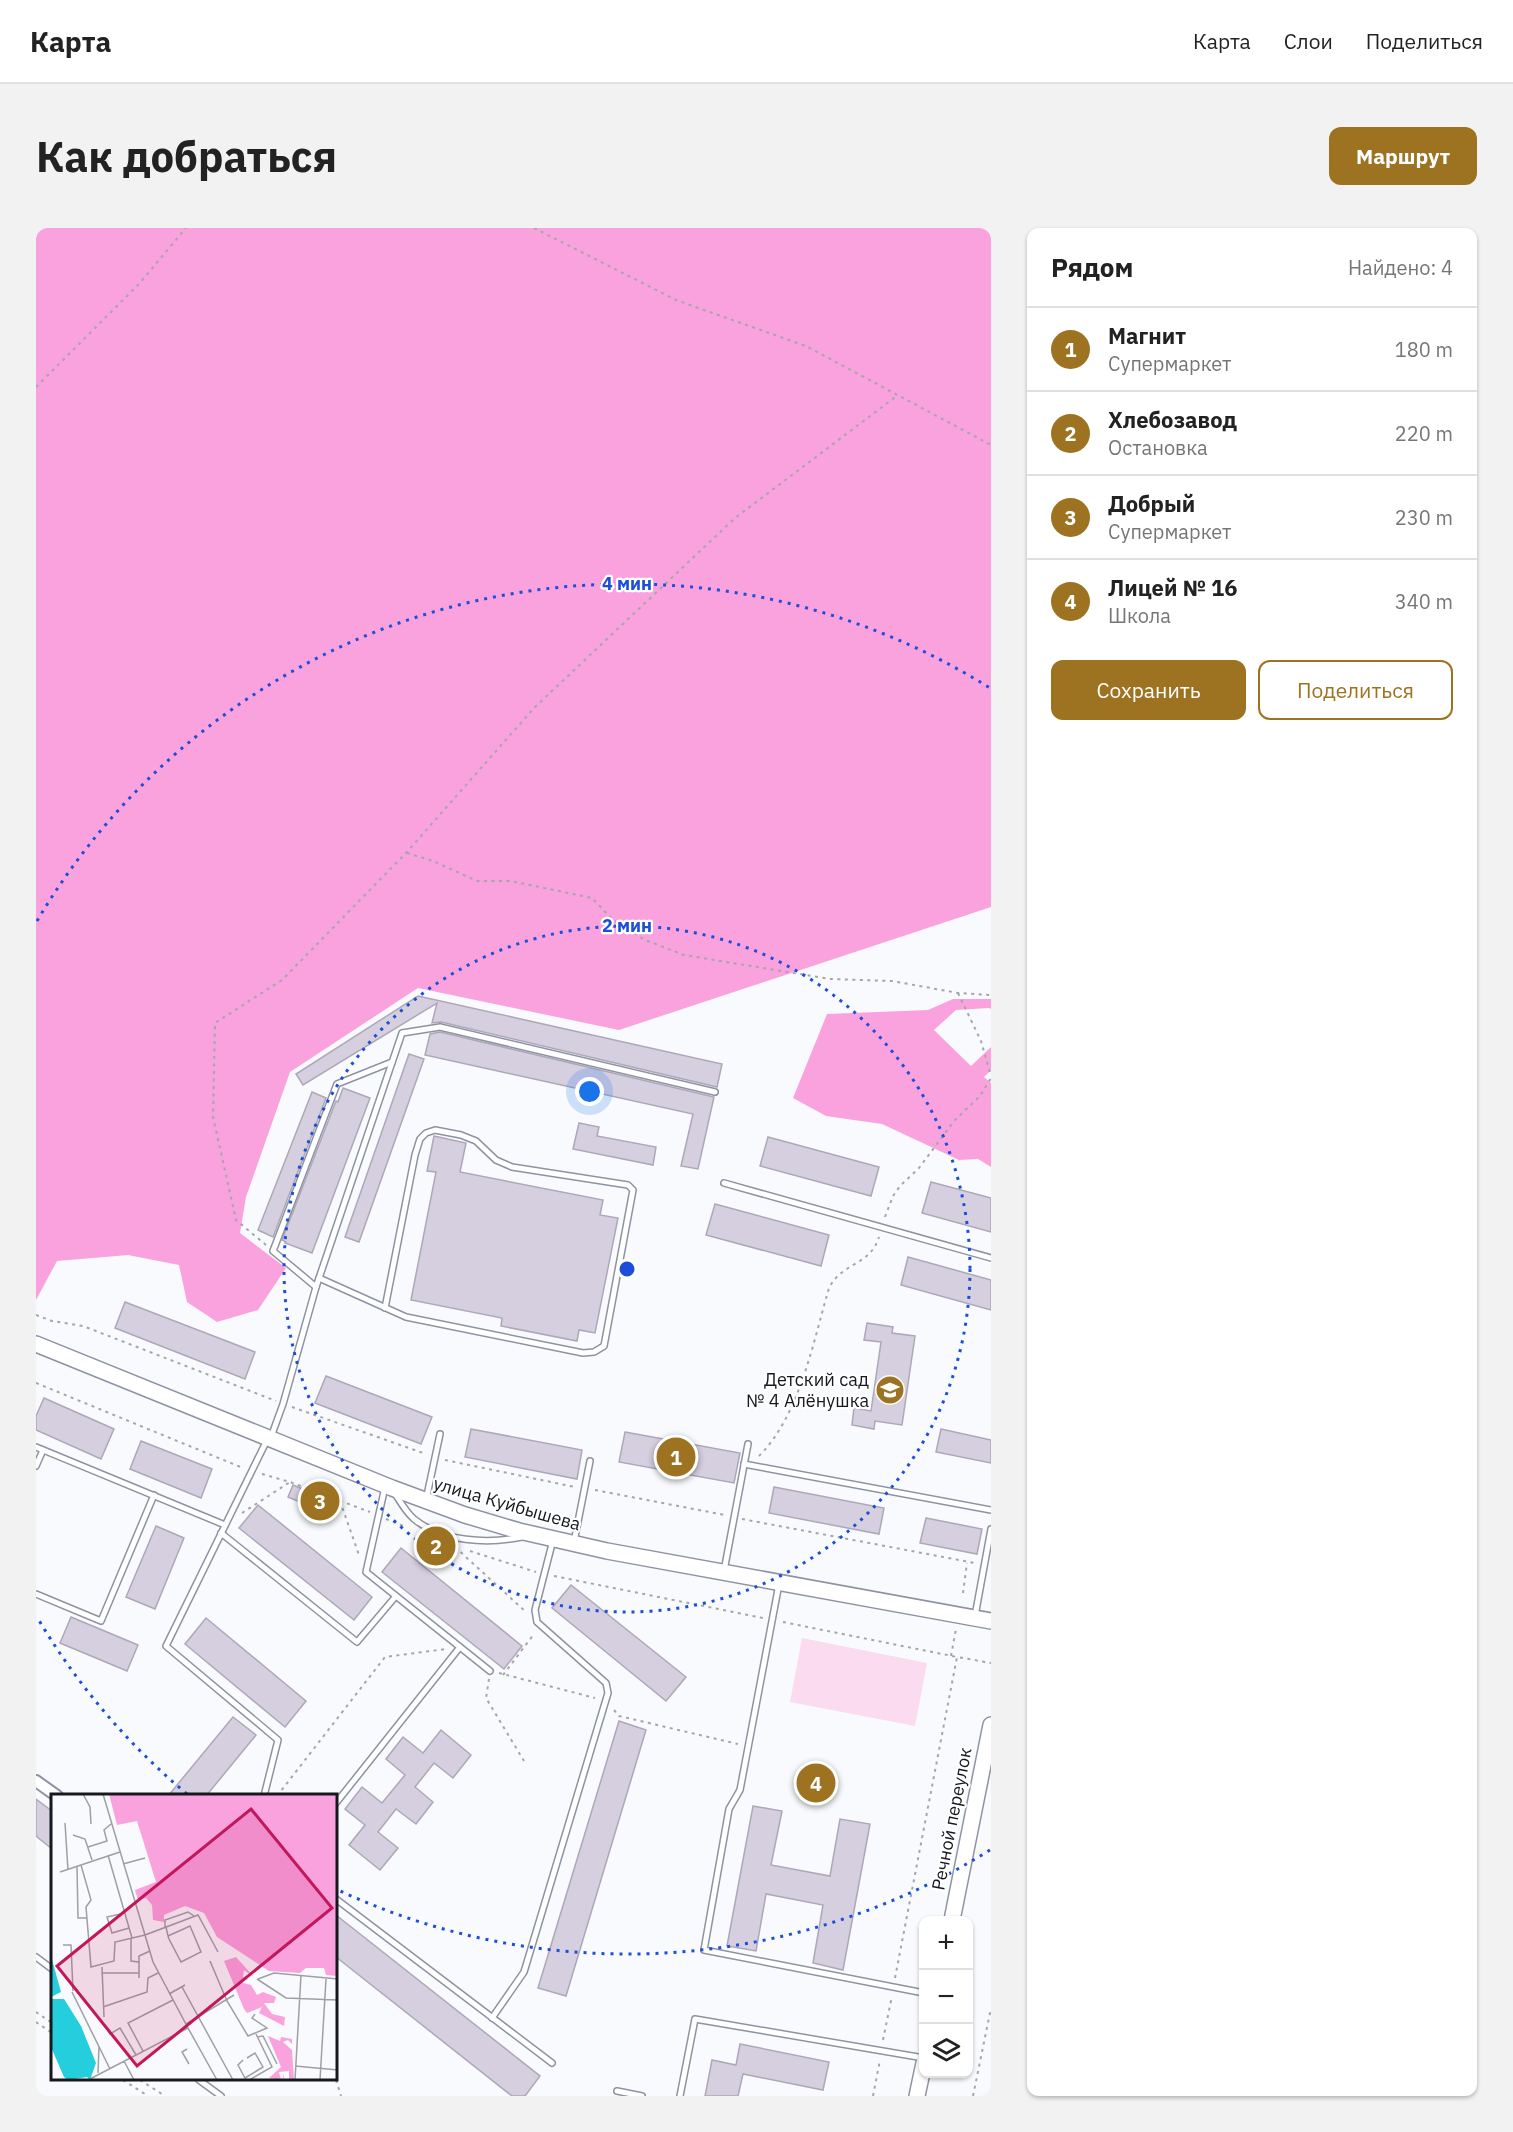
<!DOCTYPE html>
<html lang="ru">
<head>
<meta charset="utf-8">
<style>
  :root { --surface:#fff; --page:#f2f2f2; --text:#222; --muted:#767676; --line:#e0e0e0; --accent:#9d7321 }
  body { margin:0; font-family:"IBM Plex Sans",sans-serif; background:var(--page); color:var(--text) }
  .controls { position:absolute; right:18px; bottom:18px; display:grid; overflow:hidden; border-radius:12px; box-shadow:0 2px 4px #0004 }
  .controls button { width:54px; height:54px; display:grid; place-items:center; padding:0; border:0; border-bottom:2px solid var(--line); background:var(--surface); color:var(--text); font:30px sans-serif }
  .you { position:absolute; left:554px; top:864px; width:21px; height:21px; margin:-15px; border:4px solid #fff; border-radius:50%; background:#1a73e8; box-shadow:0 0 0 9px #1a73e833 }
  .badge { display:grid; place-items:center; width:39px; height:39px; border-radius:50%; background:var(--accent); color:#fff; font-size:20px; font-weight:700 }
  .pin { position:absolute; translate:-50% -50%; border:3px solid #fff; box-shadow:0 2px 6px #0006 }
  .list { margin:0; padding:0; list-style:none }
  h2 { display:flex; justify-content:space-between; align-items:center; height:78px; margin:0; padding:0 24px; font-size:26px }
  h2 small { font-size:20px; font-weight:400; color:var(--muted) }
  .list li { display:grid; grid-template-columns:39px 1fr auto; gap:18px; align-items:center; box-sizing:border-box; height:84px; padding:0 24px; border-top:2px solid var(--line) }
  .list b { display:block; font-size:22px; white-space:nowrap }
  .list p { margin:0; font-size:20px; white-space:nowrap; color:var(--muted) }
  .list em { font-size:20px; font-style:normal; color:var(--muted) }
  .actions { display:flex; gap:12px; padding:18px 24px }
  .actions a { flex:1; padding:14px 0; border:2px solid var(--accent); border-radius:12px; text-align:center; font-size:21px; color:var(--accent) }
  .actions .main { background:var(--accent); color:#fff }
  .icon { flex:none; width:33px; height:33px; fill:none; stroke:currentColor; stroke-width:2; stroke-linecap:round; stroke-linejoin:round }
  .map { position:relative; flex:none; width:955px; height:1868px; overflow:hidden; border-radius:12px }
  header { display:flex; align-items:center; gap:36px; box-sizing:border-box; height:84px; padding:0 30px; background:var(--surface); border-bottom:2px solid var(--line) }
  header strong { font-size:28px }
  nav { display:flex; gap:33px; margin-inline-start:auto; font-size:21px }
  .intro { display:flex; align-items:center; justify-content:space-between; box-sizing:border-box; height:144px; padding:0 36px }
  h1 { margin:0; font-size:42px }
  .button { padding:15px 27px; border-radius:12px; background:var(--accent); color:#fff; font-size:21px; font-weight:700 }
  main { display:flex; gap:36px; padding:0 36px }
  aside { flex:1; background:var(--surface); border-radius:12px; box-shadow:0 2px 4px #0004 }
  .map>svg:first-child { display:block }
  .green { fill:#fbdbf0 }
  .forest { fill:#f9a2de }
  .building { fill:#d6cfe0; stroke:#aea7b8; stroke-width:1.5 }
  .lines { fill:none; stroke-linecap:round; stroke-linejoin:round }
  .lane-casing { stroke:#8e93a4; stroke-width:8 }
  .street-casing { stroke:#8e93a4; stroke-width:14 }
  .secondary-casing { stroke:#8e93a4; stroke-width:18 }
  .path { stroke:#a4a6aa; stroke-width:2; stroke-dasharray:3 4.5; stroke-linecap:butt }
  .lane { stroke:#fff; stroke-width:5 }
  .street { stroke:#fff; stroke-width:10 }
  .secondary { stroke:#fff; stroke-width:15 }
  .ring { fill:none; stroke:#1d4ed8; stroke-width:3; stroke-dasharray:3 6 }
  .labels { text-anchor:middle; stroke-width:4.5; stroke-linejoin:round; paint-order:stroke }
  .poi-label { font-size:18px; fill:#16181e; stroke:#fff; text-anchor:end }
  .street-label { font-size:18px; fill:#16181e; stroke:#fff }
  .inset-road { fill:none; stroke:#9ea0a4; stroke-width:1.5 }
  .view { fill:#c2185b; fill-opacity:0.15; stroke:#c2185b; stroke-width:3 }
  .inset-edge { fill:none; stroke:#16181e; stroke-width:3 }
  .centre { fill:#1d4ed8; stroke:#fff; stroke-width:3 }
  .ring-label { font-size:18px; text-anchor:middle; font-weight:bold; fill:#1d4ed8; stroke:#fff; stroke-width:4.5; stroke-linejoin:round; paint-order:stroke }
</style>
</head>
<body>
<header>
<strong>Карта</strong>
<nav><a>Карта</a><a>Слои</a><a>Поделиться</a></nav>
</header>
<div class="intro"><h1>Как добраться</h1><a class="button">Маршрут</a></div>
<main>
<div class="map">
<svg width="955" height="1868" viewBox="0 0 955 1868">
  <rect width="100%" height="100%" fill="#f8fafd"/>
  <polygon class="green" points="766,1410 891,1435 879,1498 754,1474"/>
  <g class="forest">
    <polygon points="0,0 955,0 955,679 583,802 382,760 254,844 210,969 204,1005 250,1040 222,1082 181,1094 151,1074 143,1037 92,1027 21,1033 0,1072"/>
    <polygon points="917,771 955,771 955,781 953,780 920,782 898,802 935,838 955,819 955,842 948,849 955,855 955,939 942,931 923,932 846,896 790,888 757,870 791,786 892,782"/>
  </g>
  <g class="building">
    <polygon points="382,768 686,836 681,859 405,794 396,795 401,775 267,857 260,846"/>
    <polygon points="404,804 678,869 662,941 645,938 657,886 389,827 394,806"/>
    <polygon points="373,826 388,831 323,1014 309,1009"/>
    <polygon points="307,860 334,870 276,1025 249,1015 250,1014 246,1012 300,873 302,874"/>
    <polygon points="276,864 290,870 237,1009 222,1002"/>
    <polygon points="543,895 563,899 561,908 620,919 617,937 537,921"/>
    <polygon points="398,908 430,915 424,944 567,972 564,987 582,990 559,1105 543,1102 541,1113 465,1098 466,1090 375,1072 400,944 391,943"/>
    <polygon points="732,909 843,939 835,968 724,938"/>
    <polygon points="895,954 955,970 955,1004 886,985"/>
    <polygon points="679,976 793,1007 785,1038 670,1007"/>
    <polygon points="872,1029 955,1052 955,1082 865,1057"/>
    <polygon points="89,1074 219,1124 209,1151 79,1100"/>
    <polygon points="831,1095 857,1099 856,1105 879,1108 866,1197 839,1193 838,1201 816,1197 818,1180 835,1183 845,1114 828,1112"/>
    <polygon points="290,1148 396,1189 385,1216 279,1175"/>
    <polygon points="8,1170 78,1201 65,1231 0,1202 0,1188"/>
    <polygon points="435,1201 546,1222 541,1251 429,1229"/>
    <polygon points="905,1201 955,1212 955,1235 900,1224"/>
    <polygon points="589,1204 704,1225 698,1255 583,1234"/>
    <polygon points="105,1213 176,1241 165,1270 94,1241"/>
    <polygon points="257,1257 301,1275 296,1287 252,1269"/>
    <polygon points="738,1259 848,1280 843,1306 733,1285"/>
    <polygon points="222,1277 336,1369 318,1392 203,1300"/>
    <polygon points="890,1290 946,1301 941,1326 884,1315"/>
    <polygon points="120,1298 148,1310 119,1381 90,1369"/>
    <polygon points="365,1320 486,1418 468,1441 346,1344"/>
    <polygon points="535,1357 650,1449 630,1473 516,1380"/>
    <polygon points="35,1389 102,1417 91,1443 24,1415"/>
    <polygon points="170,1390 270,1473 249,1499 149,1416"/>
    <polygon points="197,1489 220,1507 170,1568 132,1568"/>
    <polygon points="583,1493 610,1502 530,1768 502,1760"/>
    <polygon points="405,1502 435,1527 417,1550 398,1535 379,1559 397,1574 380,1596 360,1581 342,1604 362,1620 344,1642 313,1617 329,1597 309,1581 326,1559 346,1575 369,1547 350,1531 367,1509 387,1525"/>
    <polygon points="0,1571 16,1583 16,1621 0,1608"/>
    <polygon points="717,1578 746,1583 735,1637 794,1648 804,1591 834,1596 807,1742 777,1735 787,1677 730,1666 720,1723 691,1718"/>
    <polygon points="300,1687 504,1848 489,1868 476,1868 300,1729"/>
    <polygon points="704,1816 793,1834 787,1862 707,1846 702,1868 669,1868 676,1832 700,1837"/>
  </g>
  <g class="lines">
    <g class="lane-casing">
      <g id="lane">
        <polyline points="688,955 955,1030"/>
        <polyline points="283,1050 370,1089 547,1125 558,1124 568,1118 597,962 592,957 476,939 460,932 440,913 425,907 399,902 390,905 384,911 379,927 349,1080"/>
        <polyline points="280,1059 237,1023 301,856 356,834"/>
        <polyline points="235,1209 247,1176 280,1059 366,805 404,799 679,864"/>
        <polyline points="0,1219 189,1297"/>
        <polyline points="708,1236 955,1282"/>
        <polyline points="0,1238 7,1222"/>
        <polyline points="349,1259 330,1344 454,1443"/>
        <path d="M 358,1264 C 364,1273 369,1283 378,1291 C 406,1314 452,1316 486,1309"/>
        <polyline points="390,1272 404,1206"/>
        <polyline points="185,1305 321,1414 360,1368"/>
        <polyline points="538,1314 554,1233"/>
        <polyline points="688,1343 712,1216"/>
        <polyline points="743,1356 704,1562 693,1581 668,1722 888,1765"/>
        <polyline points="0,1366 65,1393 118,1267"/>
        <polyline points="939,1388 955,1301"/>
        <polyline points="228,1568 242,1512 130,1418 231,1212"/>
        <polyline points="300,1575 424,1419"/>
        <polyline points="300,1671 516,1835"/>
        <polyline points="0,1729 16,1741"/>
        <polyline points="456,1790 488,1744 572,1465 570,1455 501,1394 499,1382 517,1312"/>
        <polyline points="163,1852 185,1868"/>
        <polyline points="581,1863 606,1868"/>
        <polyline points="644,1868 659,1791 888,1830"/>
      </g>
    </g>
    <g class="street-casing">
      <polyline id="street" points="0,1553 21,1568"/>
    </g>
    <g class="secondary-casing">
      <g id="secondary">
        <polyline points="0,1116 356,1260 429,1287 483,1303 571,1323 955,1393"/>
        <polyline points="916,1692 955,1497"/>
        <polyline points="881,1868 888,1835"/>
      </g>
    </g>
    <g class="path">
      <polyline points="498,0 640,72 770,118 955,217"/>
      <polyline points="0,159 103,56 150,0"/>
      <polyline points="371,625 397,633 441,653 475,653 556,670 576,691 609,712 648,727 794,751 856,753 922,765 955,767"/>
      <polyline points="922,765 945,813 955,848"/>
      <polyline points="849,989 857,968 864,958 883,940 918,893 944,868 955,850"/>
      <polyline points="230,1017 200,992 177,889 179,795 246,752 370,625 498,480 699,290 862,167"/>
      <polyline points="0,1087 16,1093 47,1098 240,1173"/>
      <polyline points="0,1155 207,1240"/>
      <polyline points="256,1179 390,1226"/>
      <path d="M 723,1228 C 764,1187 777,1114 793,1060 C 806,1034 834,1038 843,1009"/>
      <polyline points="409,1232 539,1259"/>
      <polyline points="226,1246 254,1254 334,1284"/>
      <polyline points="559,1262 689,1287"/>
      <polyline points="304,1273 323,1327"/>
      <polyline points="206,1285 254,1254"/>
      <polyline points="350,1291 370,1299"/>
      <polyline points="706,1291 939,1335"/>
      <polyline points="419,1319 490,1384"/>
      <polyline points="434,1323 500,1344"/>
      <polyline points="518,1348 727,1390"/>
      <polyline points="927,1365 931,1335"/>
      <polyline points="747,1394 921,1429"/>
      <polyline points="915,1428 920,1401"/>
      <polyline points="463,1445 559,1470"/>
      <polyline points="467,1447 498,1406"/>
      <polyline points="453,1451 450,1470 488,1533"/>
      <polyline points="578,1482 583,1488 702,1516"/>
      <polyline points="241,1568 349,1429 410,1421"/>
      <polyline points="859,1750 921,1429 955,1435"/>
      <polyline points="0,1784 16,1795"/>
      <polyline points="0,1794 16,1805"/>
      <polyline points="847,1812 856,1768"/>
      <polyline points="87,1852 112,1868"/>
      <polyline points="104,1852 129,1868"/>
      <polyline points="300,1852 305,1868"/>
      <polyline points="837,1868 844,1832"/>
      <polyline points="937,1868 955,1780"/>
    </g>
    <use href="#lane" class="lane"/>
    <use href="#street" class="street"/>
    <use href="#secondary" class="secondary"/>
  </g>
  <g class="ring">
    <circle cx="591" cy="1041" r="343"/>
    <path d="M954 1622A685 685 0 0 1 302 1662M151 1566A685 685 0 0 1 1 1389M1 693A685 685 0 0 1 954 460"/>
  </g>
  <defs>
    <g id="school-disc" transform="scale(1.5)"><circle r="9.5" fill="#9d7321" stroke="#fff"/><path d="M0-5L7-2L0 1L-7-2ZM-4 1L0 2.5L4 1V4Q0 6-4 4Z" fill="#fff"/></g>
  </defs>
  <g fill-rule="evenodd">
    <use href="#school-disc" x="854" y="1162"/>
  </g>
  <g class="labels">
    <g class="poi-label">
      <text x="833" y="1158">Детский сад<tspan x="833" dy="21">№ 4 Алёнушка</tspan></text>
    </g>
    <g class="street-label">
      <text transform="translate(471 1276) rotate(16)" y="6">улица Куйбышева</text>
      <text transform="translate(916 1591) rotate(-79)" y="6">Речной переулок</text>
    </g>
  </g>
  <g transform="translate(15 1566)">
    <rect width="286" height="286" fill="#f8fafd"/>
    <path d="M 58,0 L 286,0 L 286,182 L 275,181 L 273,174 L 255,174 L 249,179 L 218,177 L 166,143 L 153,119 L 134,112 L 113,121 L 113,128 L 102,126 L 101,111 L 95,104 L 87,106 L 84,96 L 105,88 L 86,27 L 66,31 ZM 185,163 L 203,183 L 193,176 L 192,183 L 198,186 L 192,185 L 192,189 L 200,191 L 206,201 L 212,198 L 225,203 L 223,209 L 213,209 L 221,220 L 234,223 L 233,232 L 208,219 L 211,213 L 196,219 L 193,215 L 173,167 ZM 217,242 L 229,247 L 230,243 L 241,245 L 241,250 L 237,246 L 232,248 L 241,256 L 243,286 L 232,286 L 232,279 L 233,285 L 238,285 L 238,277 L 228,278 L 230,286 L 218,284 L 230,273 Z" fill="#f9a2de"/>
    <path d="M 0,162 L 10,198 L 0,203 ZM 0,205 L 13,205 L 30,232 L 45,269 L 39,286 L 36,283 L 17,286 L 13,283 L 0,253 Z" fill="#24cedd"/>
    <path class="inset-road" d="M 32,0 L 39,13 L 40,30M 52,0 L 102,168 L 137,234M 14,29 L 17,76M 22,41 L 34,45 L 41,66M 37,53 L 56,47 L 53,36 L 60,30M 57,61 L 81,144M 72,70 L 94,64M 30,71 L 40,106 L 35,113 L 40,173 L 63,167 L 64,148 L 94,141M 26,73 L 27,124 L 36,124M 9,78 L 69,58M 74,119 L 56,123 L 61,139 L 78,134M 114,133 L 114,126 L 137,118 L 143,122M 115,133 L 117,142 L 118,145 L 130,168 L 150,158 L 139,132 L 117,142M 94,141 L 147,121 L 167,158M 80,144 L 80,167 L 88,168M 12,151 L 20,151 L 22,197M 159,167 L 176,207 L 197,242 L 216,234 L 201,224 L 204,220M 51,173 L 53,223M 51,179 L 88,179M 88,184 L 88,162 L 99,157M 206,185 L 235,204 L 287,206M 207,185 L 223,179 L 287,185M 131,193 L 182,286M 21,198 L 59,275M 118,200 L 134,191M 52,213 L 96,198 L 97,184 L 107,179M 135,230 L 183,201M 55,232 L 59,240 L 69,234 L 85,261M 206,243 L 212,242 L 226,270M 136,255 L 131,258 L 138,270M 92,257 L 77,229 L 122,206M 192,266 L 187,271 L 195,286M 73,267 L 83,286M 244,272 L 287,276M 47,279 L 48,252M 194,284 L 212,273 L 204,259 L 196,264M 37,286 L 137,234 L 166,286M 198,286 L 221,273 L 205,240M 244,286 L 250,181M 269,286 L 275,185"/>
    <path class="view" d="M 200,15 L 281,114 L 86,272 L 6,172 Z"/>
    <rect width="286" height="286" class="inset-edge"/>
  </g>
  <circle cx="591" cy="1041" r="9" class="centre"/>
  <g class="ring-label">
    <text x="591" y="362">4 мин</text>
    <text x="591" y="704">2 мин</text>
  </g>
</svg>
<div class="controls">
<button>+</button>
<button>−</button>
<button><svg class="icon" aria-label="layers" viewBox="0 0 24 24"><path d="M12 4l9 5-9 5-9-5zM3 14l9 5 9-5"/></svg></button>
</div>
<div class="you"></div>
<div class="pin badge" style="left:640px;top:1229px">1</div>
<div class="pin badge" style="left:400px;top:1318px">2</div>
<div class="pin badge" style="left:284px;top:1273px">3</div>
<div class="pin badge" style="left:780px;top:1555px">4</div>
</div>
<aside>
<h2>Рядом<small>Найдено: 4</small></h2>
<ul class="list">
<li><span class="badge">1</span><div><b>Магнит</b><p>Супермаркет</p></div><em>180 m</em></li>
<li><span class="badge">2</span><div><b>Хлебозавод</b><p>Остановка</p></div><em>220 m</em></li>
<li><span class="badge">3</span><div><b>Добрый</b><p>Супермаркет</p></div><em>230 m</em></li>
<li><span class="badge">4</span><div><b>Лицей № 16</b><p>Школа</p></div><em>340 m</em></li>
</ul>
<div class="actions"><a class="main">Сохранить</a><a>Поделиться</a></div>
</aside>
</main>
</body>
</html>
